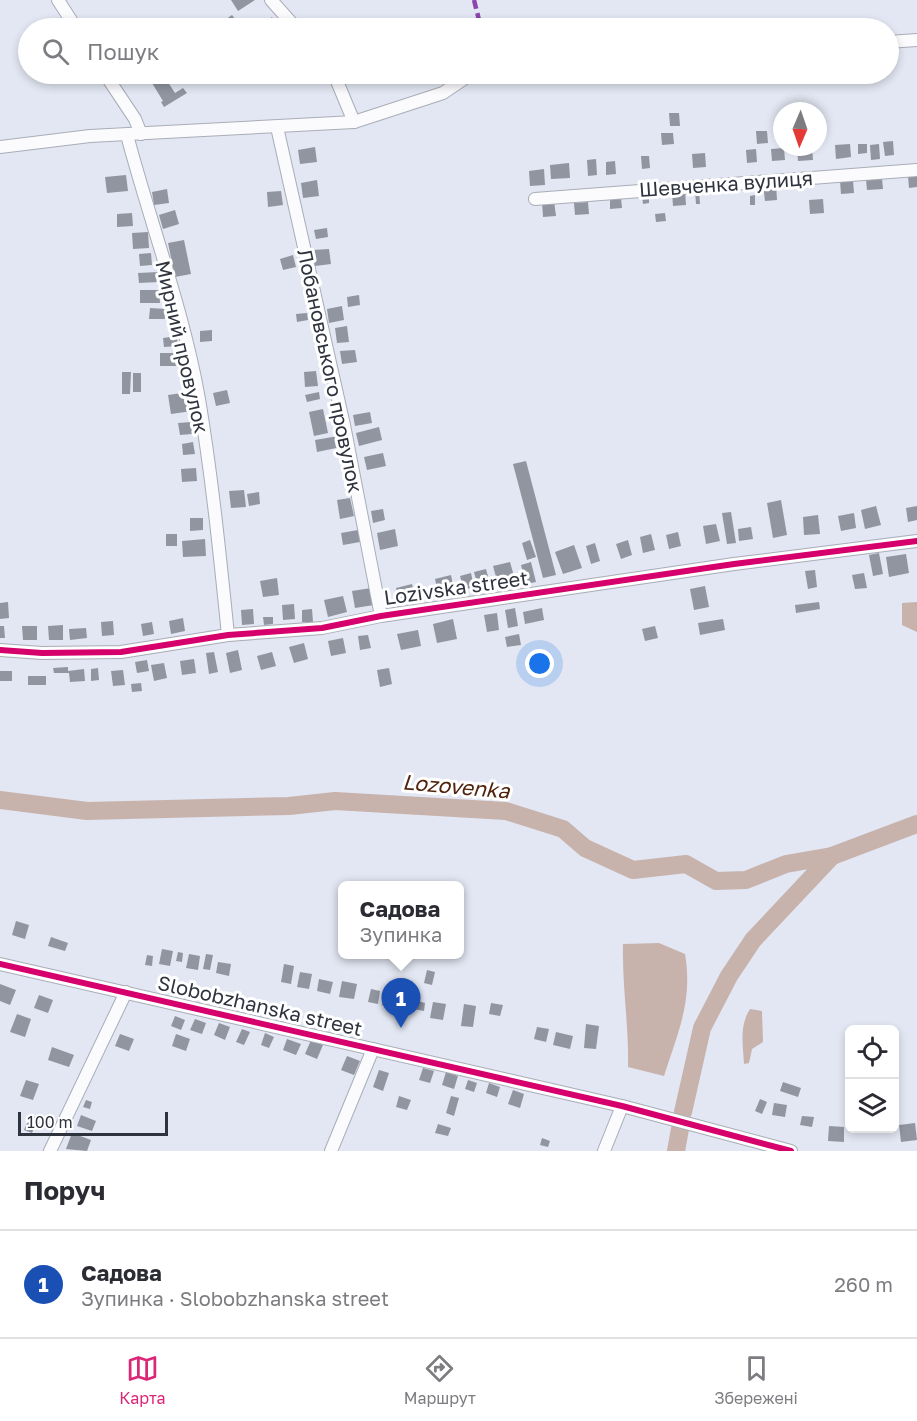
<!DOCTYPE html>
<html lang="uk">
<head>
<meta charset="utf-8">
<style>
  :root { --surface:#fff; --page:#f7f7f7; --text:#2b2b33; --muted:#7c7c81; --line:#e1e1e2; --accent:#db2777 }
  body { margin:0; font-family:"Golos Text",sans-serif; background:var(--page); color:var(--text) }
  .controls { position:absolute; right:18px; bottom:18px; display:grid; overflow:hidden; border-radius:9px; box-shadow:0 3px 9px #0003 }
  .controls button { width:54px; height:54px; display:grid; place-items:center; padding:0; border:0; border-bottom:2px solid var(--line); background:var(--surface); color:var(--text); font:30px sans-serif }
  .compass { position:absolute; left:773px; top:102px; width:54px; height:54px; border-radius:50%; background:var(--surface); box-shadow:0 3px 9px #0003; rotate:182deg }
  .scale { position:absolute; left:18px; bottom:15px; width:150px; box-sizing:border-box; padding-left:6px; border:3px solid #2e333e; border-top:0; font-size:16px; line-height:21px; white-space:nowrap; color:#2e333e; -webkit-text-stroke:4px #fff; paint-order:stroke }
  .you { position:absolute; left:540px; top:664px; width:21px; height:21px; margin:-15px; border:4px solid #fff; border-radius:50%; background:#1a73e8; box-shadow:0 0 0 9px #1a73e833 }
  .badge { display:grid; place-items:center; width:39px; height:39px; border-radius:50%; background:var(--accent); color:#fff; font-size:20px; font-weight:700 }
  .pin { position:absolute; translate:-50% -50px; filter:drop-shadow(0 2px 3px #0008) }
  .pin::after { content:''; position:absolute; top:32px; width:21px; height:18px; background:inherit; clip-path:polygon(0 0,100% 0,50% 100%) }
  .popup { position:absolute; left:338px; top:881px; width:126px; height:78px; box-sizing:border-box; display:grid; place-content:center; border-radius:9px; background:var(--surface); filter:drop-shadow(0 2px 4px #0005); font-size:20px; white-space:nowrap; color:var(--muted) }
  .popup b { font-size:22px; color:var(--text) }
  .popup::after { content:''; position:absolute; left:50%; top:100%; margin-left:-12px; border:12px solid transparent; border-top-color:var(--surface) }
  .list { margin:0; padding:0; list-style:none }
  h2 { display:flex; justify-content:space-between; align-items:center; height:78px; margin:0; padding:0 24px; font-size:26px }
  h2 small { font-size:20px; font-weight:400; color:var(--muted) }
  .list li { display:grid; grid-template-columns:39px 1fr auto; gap:18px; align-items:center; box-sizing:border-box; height:108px; padding:0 24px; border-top:2px solid var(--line) }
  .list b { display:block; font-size:22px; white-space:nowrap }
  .list p { margin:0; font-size:20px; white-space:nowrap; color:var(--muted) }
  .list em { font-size:20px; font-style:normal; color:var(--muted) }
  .icon { flex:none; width:33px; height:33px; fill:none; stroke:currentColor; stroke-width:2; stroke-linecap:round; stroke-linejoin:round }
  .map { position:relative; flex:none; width:917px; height:1151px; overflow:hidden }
  .search { position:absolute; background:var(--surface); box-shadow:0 3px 9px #0003; left:18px; right:18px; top:18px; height:66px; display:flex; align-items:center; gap:15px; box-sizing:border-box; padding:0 21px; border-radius:33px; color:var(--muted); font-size:22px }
  .sheet { height:186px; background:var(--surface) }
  nav { display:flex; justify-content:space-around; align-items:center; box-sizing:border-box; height:84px; border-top:2px solid var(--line); background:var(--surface); font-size:16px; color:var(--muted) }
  nav a { display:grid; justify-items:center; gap:3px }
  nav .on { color:var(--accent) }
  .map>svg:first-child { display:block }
  .water { fill:#c8b2ac }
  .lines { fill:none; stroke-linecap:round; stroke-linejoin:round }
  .river { stroke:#c8b2ac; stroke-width:18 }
  .building { fill:#91959f }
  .street-casing { stroke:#a9adb7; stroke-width:14 }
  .street { stroke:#fbfbfd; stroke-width:12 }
  .quiet { stroke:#8e44ad; stroke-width:4.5; stroke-dasharray:9 4.5; stroke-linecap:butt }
  .cycleway-casing { stroke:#fff; stroke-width:10 }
  .cycleway { stroke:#d6006c; stroke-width:6 }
  .labels { text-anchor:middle; stroke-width:6; stroke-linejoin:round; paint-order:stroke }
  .street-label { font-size:20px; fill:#2e333e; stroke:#fff }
  .water-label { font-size:21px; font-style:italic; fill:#50230d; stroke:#fff }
</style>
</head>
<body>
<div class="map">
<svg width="917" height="1151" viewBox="0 0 917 1151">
  <rect width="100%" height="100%" fill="#e2e7f3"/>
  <g class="water">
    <polygon points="917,602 917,632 902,625 902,603"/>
    <path d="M 659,943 L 685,954 C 693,1001 678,1032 664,1076 L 628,1067 C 629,1026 622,986 623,944 Z"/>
    <path d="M 750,1009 L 762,1011 L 763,1042 L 752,1049 L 749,1063 L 744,1064 C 743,1045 739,1026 750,1009 Z"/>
  </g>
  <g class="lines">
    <g class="river">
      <polyline points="0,800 87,811 289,806 335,801 506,811 563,829 585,848 633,870 686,864 716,881 746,880 786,864 832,856 917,824"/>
      <polyline points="683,1112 702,1028 729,976 753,940 832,856"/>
      <polyline points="676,1151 680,1129"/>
    </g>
  </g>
  <g class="building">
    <polygon points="231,0 255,0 238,11"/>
    <polygon points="232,15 238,23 226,28 222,22"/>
    <polygon points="272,17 279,28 262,28 260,26"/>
    <polygon points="164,76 175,93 183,88 187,93 164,107 161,102 163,101 152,83"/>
    <polygon points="669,113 679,113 680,126 670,126"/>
    <polygon points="756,131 767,131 768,143 757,144"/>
    <polygon points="661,133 673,133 674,144 662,145"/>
    <polygon points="893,141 894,155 885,156 883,142"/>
    <polygon points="850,144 851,157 836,159 835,145"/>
    <polygon points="858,144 867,144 867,153 858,154"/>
    <polygon points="879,144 880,159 871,160 870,145"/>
    <polygon points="315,147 317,162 300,164 298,150"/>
    <polygon points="797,147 812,147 813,160 798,161"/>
    <polygon points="784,148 785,160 772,161 771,149"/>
    <polygon points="756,149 757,162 747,163 746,150"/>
    <polygon points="705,153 706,167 693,168 692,154"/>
    <polygon points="641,156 649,156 650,168 642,169"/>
    <polygon points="596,159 597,175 588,176 587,160"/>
    <polygon points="615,161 616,174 606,175 606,162"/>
    <polygon points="569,163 570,178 551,179 550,165"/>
    <polygon points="544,169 545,185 530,186 529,171"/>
    <polygon points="126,175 128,191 107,193 105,177"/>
    <polygon points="917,175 917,187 909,188 908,176"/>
    <polygon points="882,178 883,189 867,190 866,180"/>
    <polygon points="317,180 319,196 303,198 301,183"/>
    <polygon points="853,180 854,193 841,194 840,181"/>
    <polygon points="776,183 777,200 765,201 763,184"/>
    <polygon points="167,189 169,203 154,205 152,192"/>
    <polygon points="699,190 700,204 696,204 695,191"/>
    <polygon points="281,191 283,205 268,207 267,192"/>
    <polygon points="685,191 686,205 673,206 672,192"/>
    <polygon points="649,195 649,203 643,204 642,196"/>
    <polygon points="755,195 755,205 750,205 750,196"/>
    <polygon points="610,198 621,198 622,208 610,209"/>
    <polygon points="823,199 824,213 810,214 809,200"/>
    <polygon points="554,201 556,216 543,217 542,202"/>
    <polygon points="588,202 589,214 575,215 574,203"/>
    <polygon points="175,210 179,224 163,229 159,215"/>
    <polygon points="132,213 133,226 117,227 117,214"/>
    <polygon points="665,213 666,221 656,222 655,214"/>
    <polygon points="327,228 328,237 316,239 314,230"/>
    <polygon points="148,232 149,248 133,249 132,233"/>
    <polygon points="184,240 191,274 175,277 168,243"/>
    <polygon points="329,249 331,264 315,266 313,250"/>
    <polygon points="151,253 152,265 140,266 139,254"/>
    <polygon points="293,255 296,267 283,270 280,259"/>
    <polygon points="158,272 159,282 139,283 138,273"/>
    <polygon points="140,290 159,290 160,303 140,303"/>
    <polygon points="359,295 360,305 348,307 347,297"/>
    <polygon points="342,306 344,320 329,323 327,309"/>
    <polygon points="150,308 166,309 165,319 149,319"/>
    <polygon points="307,313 308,320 297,322 296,314"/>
    <polygon points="347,326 349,342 337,343 335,328"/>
    <polygon points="212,330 212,341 200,342 200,331"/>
    <polygon points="177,336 178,346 164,347 163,338"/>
    <polygon points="355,350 357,362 342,364 340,351"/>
    <rect x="160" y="353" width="19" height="13"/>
    <polygon points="316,371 318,386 305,387 304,372"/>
    <polygon points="122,372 131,372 130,394 122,394"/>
    <rect x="133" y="373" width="8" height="19"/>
    <polygon points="227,390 230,403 216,406 213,393"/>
    <polygon points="189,392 192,411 171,414 168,395"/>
    <polygon points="319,392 320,399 307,402 305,395"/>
    <polygon points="323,409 328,433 314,436 309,412"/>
    <polygon points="370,412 372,423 355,426 353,415"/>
    <polygon points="191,422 192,434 180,435 178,423"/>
    <polygon points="379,427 382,440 359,446 356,433"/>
    <polygon points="338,436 341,447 317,452 315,440"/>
    <polygon points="193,442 195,454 183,455 182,444"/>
    <polygon points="383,453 386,466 367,470 364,457"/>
    <polygon points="526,461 556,575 543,578 513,464"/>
    <polygon points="196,468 197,481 182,482 181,469"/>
    <polygon points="244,490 246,507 231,508 229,491"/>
    <polygon points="259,492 260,504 249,506 247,494"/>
    <polygon points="350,498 354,516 340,519 337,500"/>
    <polygon points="781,500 787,535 773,538 767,503"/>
    <polygon points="876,506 881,525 865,529 861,510"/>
    <polygon points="917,506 917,520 908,522 906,508"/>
    <polygon points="383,509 385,520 373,523 371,511"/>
    <polygon points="731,512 736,543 727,544 722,513"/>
    <polygon points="854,513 856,528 841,531 838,516"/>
    <polygon points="818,515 820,534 804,535 803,517"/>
    <polygon points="190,518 203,518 203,530 190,531"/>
    <polygon points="716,524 720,541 706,544 703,526"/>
    <polygon points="751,527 753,539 739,541 738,529"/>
    <polygon points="395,529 398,546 380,550 377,533"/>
    <polygon points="358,530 360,542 343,545 341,533"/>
    <polygon points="678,532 681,546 669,549 666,535"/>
    <rect x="166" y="534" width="11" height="12"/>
    <polygon points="651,534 655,550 643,553 640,537"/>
    <polygon points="205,539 206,556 183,557 182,541"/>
    <polygon points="530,540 536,557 527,560 522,543"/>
    <polygon points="628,540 632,555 621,559 616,544"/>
    <polygon points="595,543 600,561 591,564 586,546"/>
    <polygon points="574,545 582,568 563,574 555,552"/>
    <polygon points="879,553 883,574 873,576 869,555"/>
    <polygon points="906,554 909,573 889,577 886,557"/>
    <polygon points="510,562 516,583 499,588 493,566"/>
    <polygon points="531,562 536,582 526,584 521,565"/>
    <polygon points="486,569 490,584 478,587 474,572"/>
    <polygon points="815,570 817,587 808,589 805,571"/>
    <polygon points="471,573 474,587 464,590 460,576"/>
    <polygon points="864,573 867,588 855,589 852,575"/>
    <polygon points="451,575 454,590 438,594 435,579"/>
    <polygon points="277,578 279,595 263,597 260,581"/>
    <polygon points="412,584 415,597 400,601 396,588"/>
    <polygon points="705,586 709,607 694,610 690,589"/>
    <polygon points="371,588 374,605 355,608 352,591"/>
    <polygon points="343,596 347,612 328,617 324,600"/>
    <polygon points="8,602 9,618 0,619 0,603"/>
    <polygon points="819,602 820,609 796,613 795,605"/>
    <polygon points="294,604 295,619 283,620 282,605"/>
    <polygon points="515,608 518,626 508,628 505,610"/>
    <polygon points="542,608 544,620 525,624 523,612"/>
    <polygon points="253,609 254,624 242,625 241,610"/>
    <polygon points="312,609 313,622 302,622 302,610"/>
    <polygon points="497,613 499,630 487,632 484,615"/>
    <polygon points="263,617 273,617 273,624 264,625"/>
    <polygon points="183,618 185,631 171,634 169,621"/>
    <polygon points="453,619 457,639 437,643 433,624"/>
    <polygon points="723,619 725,630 700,635 698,623"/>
    <polygon points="113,621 114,635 102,636 101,622"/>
    <polygon points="152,622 154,634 143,636 141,624"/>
    <polygon points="63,625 63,640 49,640 48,626"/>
    <polygon points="0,626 4,626 5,638 0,638"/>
    <polygon points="22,626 37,626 37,640 23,640"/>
    <polygon points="655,626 658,638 645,641 642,629"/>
    <polygon points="86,628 87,638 70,640 69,629"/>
    <polygon points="418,630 421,646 401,650 397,634"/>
    <polygon points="519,634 521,645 507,647 505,637"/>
    <polygon points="368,635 371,648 360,650 358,636"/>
    <polygon points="343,638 346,653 331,656 328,641"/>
    <polygon points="304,643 308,659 294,663 289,647"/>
    <polygon points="238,650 242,670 230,673 226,653"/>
    <polygon points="214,652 218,672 209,674 206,653"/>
    <polygon points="272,652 276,666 261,670 257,656"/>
    <polygon points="194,659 196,673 182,675 180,661"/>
    <polygon points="147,660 149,671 137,673 135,662"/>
    <polygon points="164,663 167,678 154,681 151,665"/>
    <polygon points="68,667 68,671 84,669 85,681 70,682 69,673 54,673 53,668"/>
    <polygon points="98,668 99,680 91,681 91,669"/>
    <polygon points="389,668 392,684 380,687 377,670"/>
    <polygon points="123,670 125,685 113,686 111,671"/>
    <rect x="0" y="671" width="12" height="10"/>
    <rect x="28" y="676" width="18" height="9"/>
    <polygon points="141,683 142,691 132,692 131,684"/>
    <polygon points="16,921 29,925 25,939 12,935"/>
    <polygon points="51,937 68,943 65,951 48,946"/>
    <polygon points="162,949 173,951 170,966 159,964"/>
    <polygon points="178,952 183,953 182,962 176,961"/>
    <polygon points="189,954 200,956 198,970 186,968"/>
    <polygon points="206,954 213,955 210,970 203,969"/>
    <polygon points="147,955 153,956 152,966 145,965"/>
    <polygon points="218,962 231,964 229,976 216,973"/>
    <polygon points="284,964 294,966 291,984 281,982"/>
    <polygon points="427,970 435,972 432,985 424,983"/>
    <polygon points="300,972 312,974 309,989 297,987"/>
    <polygon points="319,979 333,982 330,994 317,991"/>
    <polygon points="342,981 357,984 354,999 339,997"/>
    <polygon points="0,984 16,990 10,1005 0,1001"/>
    <polygon points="371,989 380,991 378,1004 368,1002"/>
    <polygon points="385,992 399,994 397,1008 382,1005"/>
    <polygon points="39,995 53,1000 48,1013 34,1008"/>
    <polygon points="414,1000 425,1003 424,1011 413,1009"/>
    <polygon points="433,1002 446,1004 443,1020 430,1018"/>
    <polygon points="491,1003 503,1005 500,1016 489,1014"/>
    <polygon points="464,1004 476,1006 473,1027 461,1026"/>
    <polygon points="17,1014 31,1019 25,1037 10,1032"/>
    <polygon points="175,1016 185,1020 181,1030 171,1026"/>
    <polygon points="195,1019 206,1023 202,1034 190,1030"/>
    <polygon points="219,1023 230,1027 225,1040 214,1035"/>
    <polygon points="586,1024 599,1026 596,1049 584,1048"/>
    <polygon points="537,1027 549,1029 546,1042 534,1039"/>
    <polygon points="242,1029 250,1032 244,1045 236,1042"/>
    <polygon points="556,1032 573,1036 570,1049 553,1045"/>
    <polygon points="265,1033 274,1037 269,1048 261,1045"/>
    <polygon points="120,1034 134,1039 129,1051 115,1046"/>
    <polygon points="176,1034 190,1039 186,1051 172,1046"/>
    <polygon points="287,1039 301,1044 296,1055 283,1050"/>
    <polygon points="311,1040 323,1045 317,1059 305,1054"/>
    <polygon points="52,1047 74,1055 69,1067 48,1060"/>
    <polygon points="347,1056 360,1061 354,1075 341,1070"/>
    <polygon points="423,1068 434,1071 430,1083 419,1080"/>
    <polygon points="379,1070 389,1073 383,1091 373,1087"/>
    <polygon points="446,1072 458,1076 454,1089 442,1085"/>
    <polygon points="26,1080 39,1084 33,1100 20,1096"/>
    <polygon points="468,1080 477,1083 474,1092 465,1089"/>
    <polygon points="783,1082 801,1088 798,1097 780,1091"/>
    <polygon points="489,1083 500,1087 497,1097 486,1093"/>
    <polygon points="513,1090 524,1094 520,1108 508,1104"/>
    <polygon points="399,1096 411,1100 407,1110 396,1107"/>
    <polygon points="451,1096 459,1098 454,1116 446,1113"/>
    <polygon points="760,1099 767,1102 762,1114 755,1111"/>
    <polygon points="86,1100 92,1102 90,1109 83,1107"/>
    <polygon points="774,1103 787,1105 785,1117 772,1115"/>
    <polygon points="30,1115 38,1118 32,1133 24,1130"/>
    <polygon points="81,1115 96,1121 92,1131 77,1126"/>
    <polygon points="802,1116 814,1117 812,1127 800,1125"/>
    <polygon points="915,1123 917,1140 901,1142 899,1125"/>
    <polygon points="438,1124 451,1128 448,1136 435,1133"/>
    <polygon points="829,1126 844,1127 844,1142 828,1141"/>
    <polygon points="72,1133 91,1140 87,1151 66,1149"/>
    <polygon points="542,1138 550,1141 548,1147 540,1145"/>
  </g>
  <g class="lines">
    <g class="street-casing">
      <g id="street">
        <polyline points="58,0 76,28"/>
        <polyline points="271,0 296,28"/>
        <polyline points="888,42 917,40"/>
        <polyline points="105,74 135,119 141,134"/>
        <polyline points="334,74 354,122"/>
        <polyline points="277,127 344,425 381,616"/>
        <path d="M 127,135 C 150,222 183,309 199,399 C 212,477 220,556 228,635"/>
        <polyline points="0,147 90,136 354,122 443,93 471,74"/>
        <polyline points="535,199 917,170"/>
        <polyline points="0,650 42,653 121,652 228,635 322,628 381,616 734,564 917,541"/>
        <polyline points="0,964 622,1106 791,1151"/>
        <polyline points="50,1151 126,992"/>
        <polyline points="331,1151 373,1049"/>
        <polyline points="604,1151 622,1106"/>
      </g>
    </g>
    <use href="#street" class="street"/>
    <polyline class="quiet" points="474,0 481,28"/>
    <g class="cycleway-casing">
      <g id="cycleway">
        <polyline points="0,650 42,653 121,652 228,635 322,628 381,616 734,564 917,541"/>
        <polyline points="0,964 622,1106 791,1151"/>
      </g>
    </g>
    <use href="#cycleway" class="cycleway"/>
  </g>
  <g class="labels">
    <g class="street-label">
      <text transform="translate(726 184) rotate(-4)" y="7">Шевченка вулиця</text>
      <text transform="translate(182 347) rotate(77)" y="7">Мирний провулок</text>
      <text transform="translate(330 371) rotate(78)" y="7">Лобановського провулок</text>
      <text transform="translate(456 588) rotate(-8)" y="7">Lozivska street</text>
      <text transform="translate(260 1006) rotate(13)" y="7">Slobobzhanska street</text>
    </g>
    <g class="water-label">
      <text transform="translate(456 787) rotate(5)" y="7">Lozovenka</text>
    </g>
  </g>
</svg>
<div class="controls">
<button><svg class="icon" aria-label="locate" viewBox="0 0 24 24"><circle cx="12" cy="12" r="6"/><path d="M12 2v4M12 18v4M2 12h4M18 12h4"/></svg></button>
<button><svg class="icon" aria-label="layers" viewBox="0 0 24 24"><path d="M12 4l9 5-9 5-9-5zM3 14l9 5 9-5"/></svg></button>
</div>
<svg class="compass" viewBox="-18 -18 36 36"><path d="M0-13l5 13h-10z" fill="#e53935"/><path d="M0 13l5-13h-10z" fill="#7c7c81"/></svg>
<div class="scale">100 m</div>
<div class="you"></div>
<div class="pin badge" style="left:401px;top:1028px;background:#1a4fb4">1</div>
<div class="popup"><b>Садова</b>Зупинка</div>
<div class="search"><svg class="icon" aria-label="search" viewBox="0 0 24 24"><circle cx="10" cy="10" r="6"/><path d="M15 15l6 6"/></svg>Пошук</div>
</div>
<section class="sheet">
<h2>Поруч<small></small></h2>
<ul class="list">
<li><span class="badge" style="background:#1a4fb4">1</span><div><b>Садова</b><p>Зупинка · Slobobzhanska street</p></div><em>260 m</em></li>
</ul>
</section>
<nav>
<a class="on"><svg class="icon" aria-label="map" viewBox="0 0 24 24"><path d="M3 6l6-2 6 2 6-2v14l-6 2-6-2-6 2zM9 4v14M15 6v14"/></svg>Карта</a>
<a><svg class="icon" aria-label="directions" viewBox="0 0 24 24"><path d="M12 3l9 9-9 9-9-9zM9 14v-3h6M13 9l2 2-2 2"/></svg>Маршрут</a>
<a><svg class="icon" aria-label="saved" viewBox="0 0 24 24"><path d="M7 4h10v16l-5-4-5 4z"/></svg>Збережені</a>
</nav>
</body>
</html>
